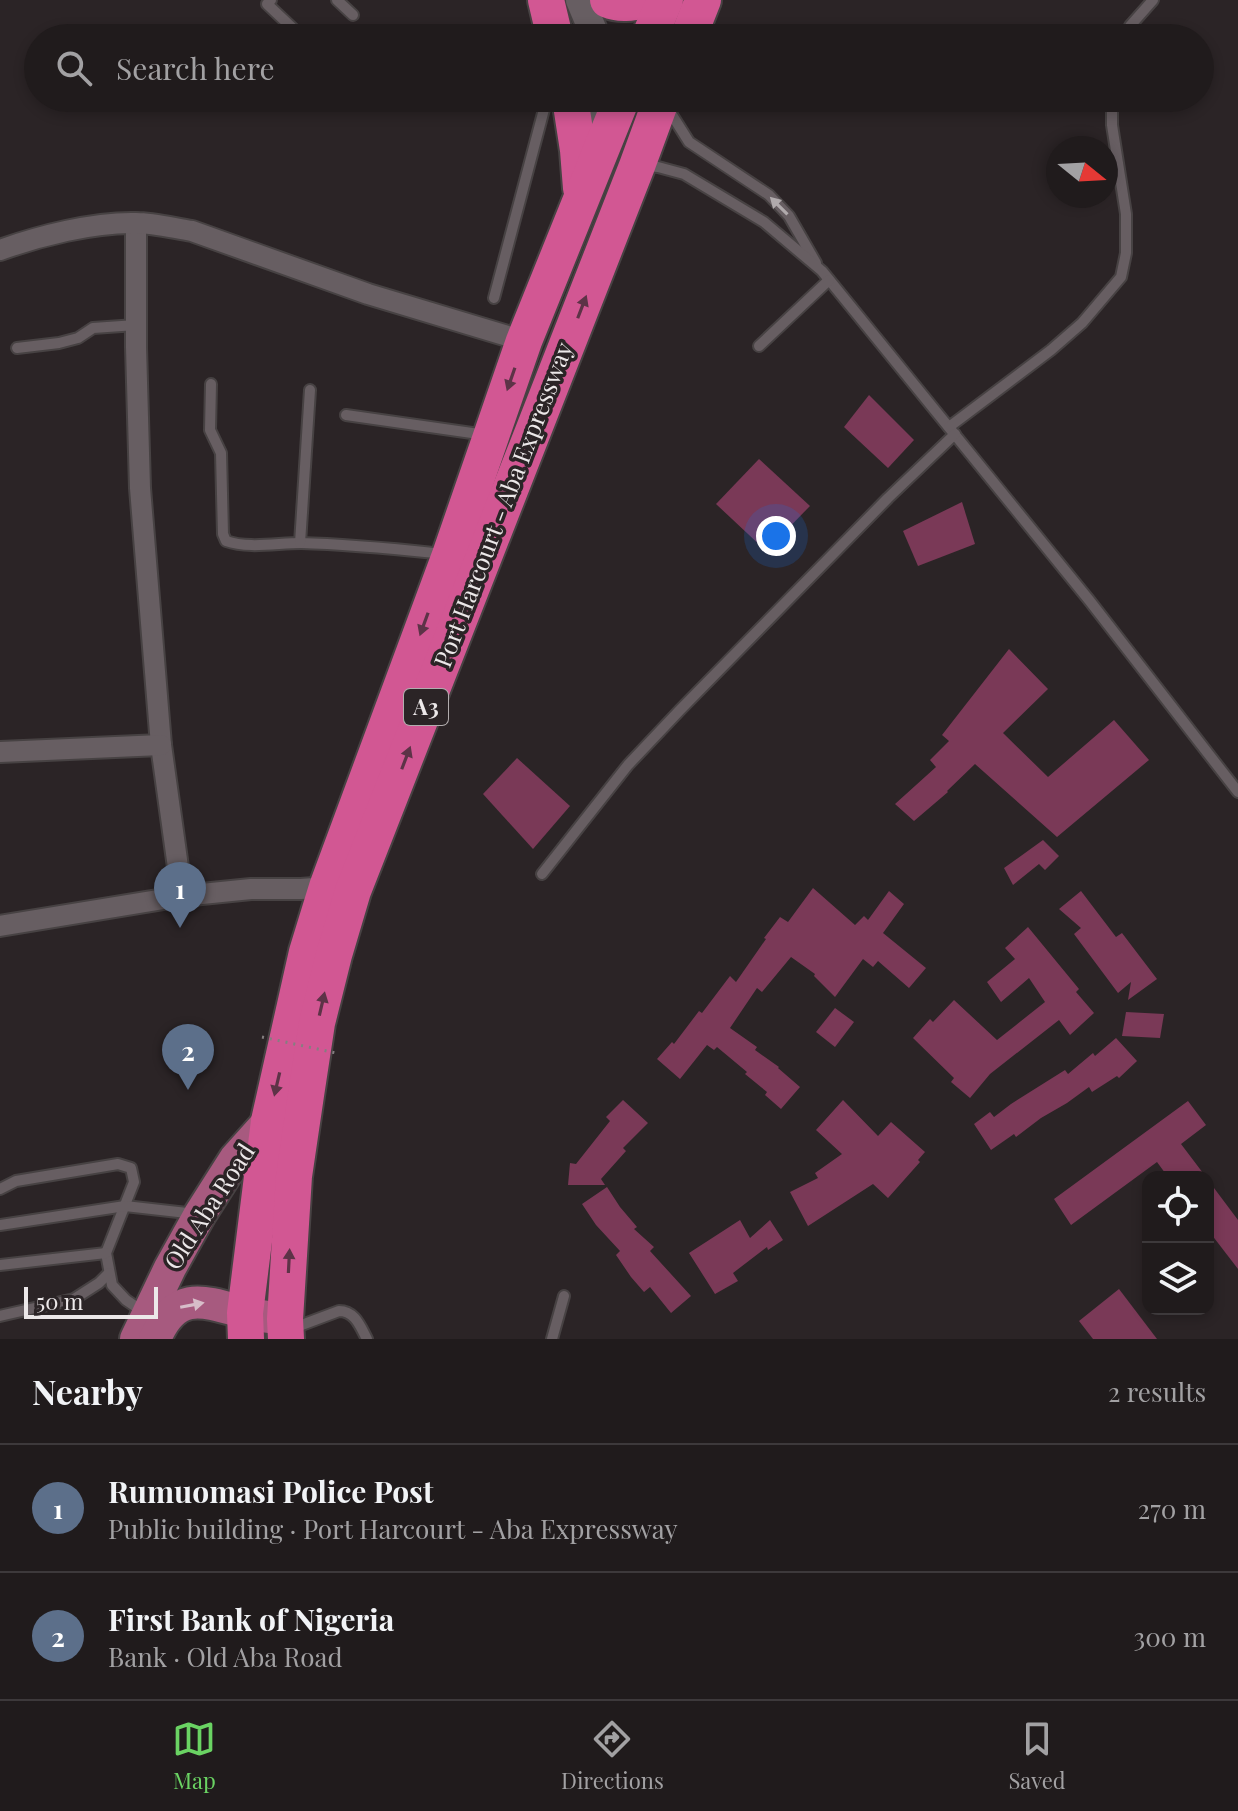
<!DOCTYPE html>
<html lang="en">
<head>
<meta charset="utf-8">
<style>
  :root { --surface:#201b1c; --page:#2d2829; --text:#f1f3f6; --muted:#a2a1a3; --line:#3d393b; --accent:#6ad363 }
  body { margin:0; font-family:"Playfair Display",serif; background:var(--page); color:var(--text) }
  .controls { position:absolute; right:24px; bottom:24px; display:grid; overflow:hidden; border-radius:16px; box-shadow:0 4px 12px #0003 }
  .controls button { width:72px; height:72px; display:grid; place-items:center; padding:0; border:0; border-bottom:2px solid var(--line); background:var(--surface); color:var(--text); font:40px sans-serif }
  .compass { position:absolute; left:1046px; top:136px; width:72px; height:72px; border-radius:50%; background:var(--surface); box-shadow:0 4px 12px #0003; rotate:108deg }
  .scale { position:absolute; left:24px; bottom:20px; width:134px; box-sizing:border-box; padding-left:8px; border:4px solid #ece8e9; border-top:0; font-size:22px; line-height:28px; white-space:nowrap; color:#ece8e9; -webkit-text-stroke:6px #2b2426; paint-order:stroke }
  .you { position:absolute; left:776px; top:536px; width:28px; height:28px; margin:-20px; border:6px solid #fff; border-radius:50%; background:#1a73e8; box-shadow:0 0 0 12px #1a73e833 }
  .badge { display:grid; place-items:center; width:52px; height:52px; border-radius:50%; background:var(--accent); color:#fff; font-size:26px; font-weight:700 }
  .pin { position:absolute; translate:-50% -66px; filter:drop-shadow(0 2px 4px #0008) }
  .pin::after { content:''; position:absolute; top:42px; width:28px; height:24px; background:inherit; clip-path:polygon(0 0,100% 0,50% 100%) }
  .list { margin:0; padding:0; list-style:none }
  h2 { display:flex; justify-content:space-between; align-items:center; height:104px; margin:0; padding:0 32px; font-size:34px }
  h2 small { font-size:26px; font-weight:400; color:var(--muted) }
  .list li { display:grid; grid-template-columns:52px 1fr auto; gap:24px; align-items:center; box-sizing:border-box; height:128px; padding:0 32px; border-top:2px solid var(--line) }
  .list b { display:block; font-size:30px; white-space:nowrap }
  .list p { margin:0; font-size:26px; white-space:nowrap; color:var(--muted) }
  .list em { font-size:26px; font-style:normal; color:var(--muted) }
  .icon { flex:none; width:44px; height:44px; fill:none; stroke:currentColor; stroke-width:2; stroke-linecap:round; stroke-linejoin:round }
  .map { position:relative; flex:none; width:1238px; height:1339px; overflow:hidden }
  .search { position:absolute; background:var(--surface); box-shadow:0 4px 12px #0003; left:24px; right:24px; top:24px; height:88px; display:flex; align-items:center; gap:20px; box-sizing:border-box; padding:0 28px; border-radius:44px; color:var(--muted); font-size:30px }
  .sheet { height:360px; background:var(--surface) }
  nav { display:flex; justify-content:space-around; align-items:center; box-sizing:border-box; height:112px; border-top:2px solid var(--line); background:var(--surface); font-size:22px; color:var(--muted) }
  nav a { display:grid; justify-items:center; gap:4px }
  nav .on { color:var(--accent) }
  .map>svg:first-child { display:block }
  .building { fill:#7a3957 }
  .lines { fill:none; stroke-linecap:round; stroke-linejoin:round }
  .lane-casing { stroke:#474243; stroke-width:14 }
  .street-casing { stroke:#474243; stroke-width:24 }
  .secondary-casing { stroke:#474243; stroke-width:32 }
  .primary-casing { stroke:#474243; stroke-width:36 }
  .highway-casing { stroke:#474243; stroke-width:40 }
  .lane { stroke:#675e62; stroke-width:10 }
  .street { stroke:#675e62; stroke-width:20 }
  .secondary { stroke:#675e62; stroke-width:28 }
  .primary { stroke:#a75a7f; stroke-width:32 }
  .highway { stroke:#d25793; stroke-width:36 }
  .path-bridge { stroke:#847f80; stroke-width:3; stroke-dasharray:2 6; stroke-linecap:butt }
  .oneway { fill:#b0aaac }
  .oneway2 { fill:#5d3347 }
  .oneway3 { fill:#d7bdc9 }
  .labels { text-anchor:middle; stroke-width:7; stroke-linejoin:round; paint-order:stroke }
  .shield { fill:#2b2426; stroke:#b2adae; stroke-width:2 }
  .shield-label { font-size:22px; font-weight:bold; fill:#ece8e9 }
  .street-label { font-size:24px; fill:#ece8e9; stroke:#2b2426 }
</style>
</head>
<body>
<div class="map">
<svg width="1238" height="1339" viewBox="0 0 1238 1339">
  <rect width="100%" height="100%" fill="#2b2426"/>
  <g class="building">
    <polygon points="869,395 914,440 888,468 844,427"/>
    <polygon points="759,459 810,506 766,551 716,504"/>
    <polygon points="962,502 975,544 918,566 903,531"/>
    <polygon points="1009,649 1048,689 1003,733 1048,777 1114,720 1149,760 1057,837 975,764 947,791 948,792 914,821 895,804 936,767 930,760 949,741 942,735"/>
    <polygon points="517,758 570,806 533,849 483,794"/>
    <polygon points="1043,840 1059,856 1045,870 1039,864 1013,885 1004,868"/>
    <polygon points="813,888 855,925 864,916 868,920 889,891 904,904 883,933 926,968 909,988 878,961 873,967 863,959 835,997 814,976 815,974 791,957 762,992 757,988 730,1028 757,1047 755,1050 779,1067 778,1068 800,1087 781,1109 765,1095 767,1092 745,1074 747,1072 717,1047 714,1050 707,1045 680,1079 657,1059 672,1042 674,1044 699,1011 702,1013 730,976 736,982 766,939 764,938 780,917 788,922"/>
    <polygon points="1081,891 1116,937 1122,933 1157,979 1128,1000 1131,982 1118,993 1074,934 1081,928 1059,909"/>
    <polygon points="1028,927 1079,989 1076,992 1094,1013 1070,1035 1059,1020 990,1074 970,1098 951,1082 954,1078 913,1038 930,1019 933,1022 954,1000 997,1040 1045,1002 1029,978 1001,1002 987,982 1015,959 1005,948"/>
    <polygon points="835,1008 854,1022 835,1047 816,1032"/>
    <polygon points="1126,1012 1164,1014 1160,1038 1122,1036"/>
    <polygon points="1116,1038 1137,1061 1119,1078 1117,1076 1092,1092 1089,1087 1067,1103 1041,1118 1016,1137 1014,1134 991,1150 974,1124 990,1112 994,1117 1011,1104 1065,1070 1068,1074 1093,1053 1095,1056"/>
    <polygon points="623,1100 648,1123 623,1148 626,1151 601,1179 605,1185 568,1185 570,1163 576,1164 610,1121 606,1117"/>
    <polygon points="843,1100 878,1136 891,1122 925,1152 918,1160 920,1162 888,1198 873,1184 808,1226 790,1192 818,1178 815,1173 842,1154 816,1130"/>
    <polygon points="1188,1101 1206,1125 1181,1144 1206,1177 1168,1177 1157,1162 1071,1225 1054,1199"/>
    <polygon points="1208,1180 1238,1220 1238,1269 1208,1230"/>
    <polygon points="607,1187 620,1207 637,1227 634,1229 654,1247 650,1251 691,1296 671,1313 650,1287 644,1292 631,1277 616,1255 620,1251 596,1225 582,1204"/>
    <polygon points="740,1220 750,1238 770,1220 783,1240 768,1250 767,1247 733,1273 738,1281 715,1294 689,1253"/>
    <polygon points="1119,1289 1157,1339 1093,1339 1079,1321"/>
  </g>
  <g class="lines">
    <g class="lane-casing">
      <g id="lane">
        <polyline points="271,0 267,4 303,38"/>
        <polyline points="337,0 353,15"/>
        <polyline points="1125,38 1130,26 1153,0"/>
        <polyline points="667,107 689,142 769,195 789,216 816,263"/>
        <polyline points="643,166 658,167 684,174 764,222 822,271 1089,600 1238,792"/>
        <polyline points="494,298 547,98"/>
        <polyline points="759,346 829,280"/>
        <polyline points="17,348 59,343 78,338 93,328 136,325"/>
        <path d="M 211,384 L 210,430 L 221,453 L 223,534 L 226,541 C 249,549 277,543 301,543 C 349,544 396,549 444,554"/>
        <polyline points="346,415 486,435"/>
        <polyline points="949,427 1051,350 1082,323 1121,277 1126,253 1126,214 1112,125 1112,98"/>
        <polyline points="300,543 310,390"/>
        <polyline points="542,874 628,765 680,710 888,498 955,434"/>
        <polyline points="0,1189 16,1181 118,1164 131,1168 134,1182 106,1253 112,1285 126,1300 145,1313"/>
        <polyline points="0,1225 125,1206 196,1214"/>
        <polyline points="0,1265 106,1253"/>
        <polyline points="0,1316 74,1299 99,1283 109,1273"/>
        <path d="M 291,1329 L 339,1311 C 355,1311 360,1326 367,1339"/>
        <polyline points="552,1339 564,1296"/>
      </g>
    </g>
    <g class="street-casing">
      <g id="street">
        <polyline points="136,223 136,347 140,488 161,745 182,896"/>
        <path d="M 0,250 C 39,236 93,222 136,223 C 154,223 173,228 192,231 L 368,294 L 524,341"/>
        <polyline points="0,752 161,745"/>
        <polyline points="0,926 182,896 251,889 301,889 327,887"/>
      </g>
    </g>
    <g class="secondary-casing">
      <g id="secondary">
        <polyline points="580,0 596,38"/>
        <polyline points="595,98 609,127"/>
      </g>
    </g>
    <g class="primary-casing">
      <g id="primary">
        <polyline points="136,1339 170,1268 200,1214 235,1159 269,1121"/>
        <path d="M 155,1339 C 175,1291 201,1300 242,1312 C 256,1316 271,1317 285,1319"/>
      </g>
    </g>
    <g class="highway-casing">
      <g id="highway">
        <polyline points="546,0 555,38"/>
        <path d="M 608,0 C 620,5 632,3 644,0"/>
        <polyline points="649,38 665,0"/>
        <polyline points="688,38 703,0"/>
        <polyline points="570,98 578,150 581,188"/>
        <polyline points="246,1339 245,1313 269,1121 307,952 327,887 450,555 524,341 622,98"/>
        <polyline points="286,1339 285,1319 294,1176 306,1095 317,1023 334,955 353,891 637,166 662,98"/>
      </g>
    </g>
    <use href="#lane" class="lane"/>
    <use href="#street" class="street"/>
    <use href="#secondary" class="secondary"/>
    <use href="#primary" class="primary"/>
    <use href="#highway" class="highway"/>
    <polyline class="path-bridge" points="262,1037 336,1053"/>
  </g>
  <defs><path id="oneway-solid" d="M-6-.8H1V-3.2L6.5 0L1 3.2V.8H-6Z" transform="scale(2)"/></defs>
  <use class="oneway" href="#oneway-solid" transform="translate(779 206) rotate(-135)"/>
  <g class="oneway2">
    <use href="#oneway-solid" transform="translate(582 307) rotate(-69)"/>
    <use href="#oneway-solid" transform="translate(511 379) rotate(109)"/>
    <use href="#oneway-solid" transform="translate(424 624) rotate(110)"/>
    <use href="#oneway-solid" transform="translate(406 758) rotate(-69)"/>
    <use href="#oneway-solid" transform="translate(322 1004) rotate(-77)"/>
    <use href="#oneway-solid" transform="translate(277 1084) rotate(103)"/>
    <use href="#oneway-solid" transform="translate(289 1261) rotate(-87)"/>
  </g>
  <use class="oneway3" href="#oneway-solid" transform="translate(192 1305) rotate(-11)"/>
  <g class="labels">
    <rect class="shield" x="404" y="689" width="44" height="36" rx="6"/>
    <g class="shield-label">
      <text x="426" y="715">A3</text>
    </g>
    <g class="street-label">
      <text transform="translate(504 505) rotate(-69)" y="8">Port Harcourt - Aba Expressway</text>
      <text transform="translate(210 1207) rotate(-57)" y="8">Old Aba Road</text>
    </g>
  </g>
</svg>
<div class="controls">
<button><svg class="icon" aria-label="locate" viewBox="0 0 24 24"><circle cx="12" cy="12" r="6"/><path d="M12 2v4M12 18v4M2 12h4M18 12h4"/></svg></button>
<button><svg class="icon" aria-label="layers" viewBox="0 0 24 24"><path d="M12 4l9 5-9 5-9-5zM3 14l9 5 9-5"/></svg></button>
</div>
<svg class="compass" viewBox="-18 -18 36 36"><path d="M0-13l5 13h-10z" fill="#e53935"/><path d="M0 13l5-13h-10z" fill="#a2a1a3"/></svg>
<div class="scale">50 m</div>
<div class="you"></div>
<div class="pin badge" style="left:180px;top:928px;background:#5c6f8a">1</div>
<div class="pin badge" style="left:188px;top:1090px;background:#5c6f8a">2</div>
<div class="search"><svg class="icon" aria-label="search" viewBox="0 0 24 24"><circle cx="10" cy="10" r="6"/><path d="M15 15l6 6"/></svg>Search here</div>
</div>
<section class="sheet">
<h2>Nearby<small>2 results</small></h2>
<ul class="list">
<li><span class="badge" style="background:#5c6f8a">1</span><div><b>Rumuomasi Police Post</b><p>Public building · Port Harcourt - Aba Expressway</p></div><em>270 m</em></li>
<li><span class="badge" style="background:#5c6f8a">2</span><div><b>First Bank of Nigeria</b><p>Bank · Old Aba Road</p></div><em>300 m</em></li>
</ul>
</section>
<nav>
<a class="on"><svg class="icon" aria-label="map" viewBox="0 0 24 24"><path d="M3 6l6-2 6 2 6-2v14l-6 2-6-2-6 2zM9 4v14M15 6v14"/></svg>Map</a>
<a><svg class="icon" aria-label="directions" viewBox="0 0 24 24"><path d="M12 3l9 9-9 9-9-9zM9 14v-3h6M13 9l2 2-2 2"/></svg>Directions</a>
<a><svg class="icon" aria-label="saved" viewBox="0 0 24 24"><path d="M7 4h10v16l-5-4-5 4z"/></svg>Saved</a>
</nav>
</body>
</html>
